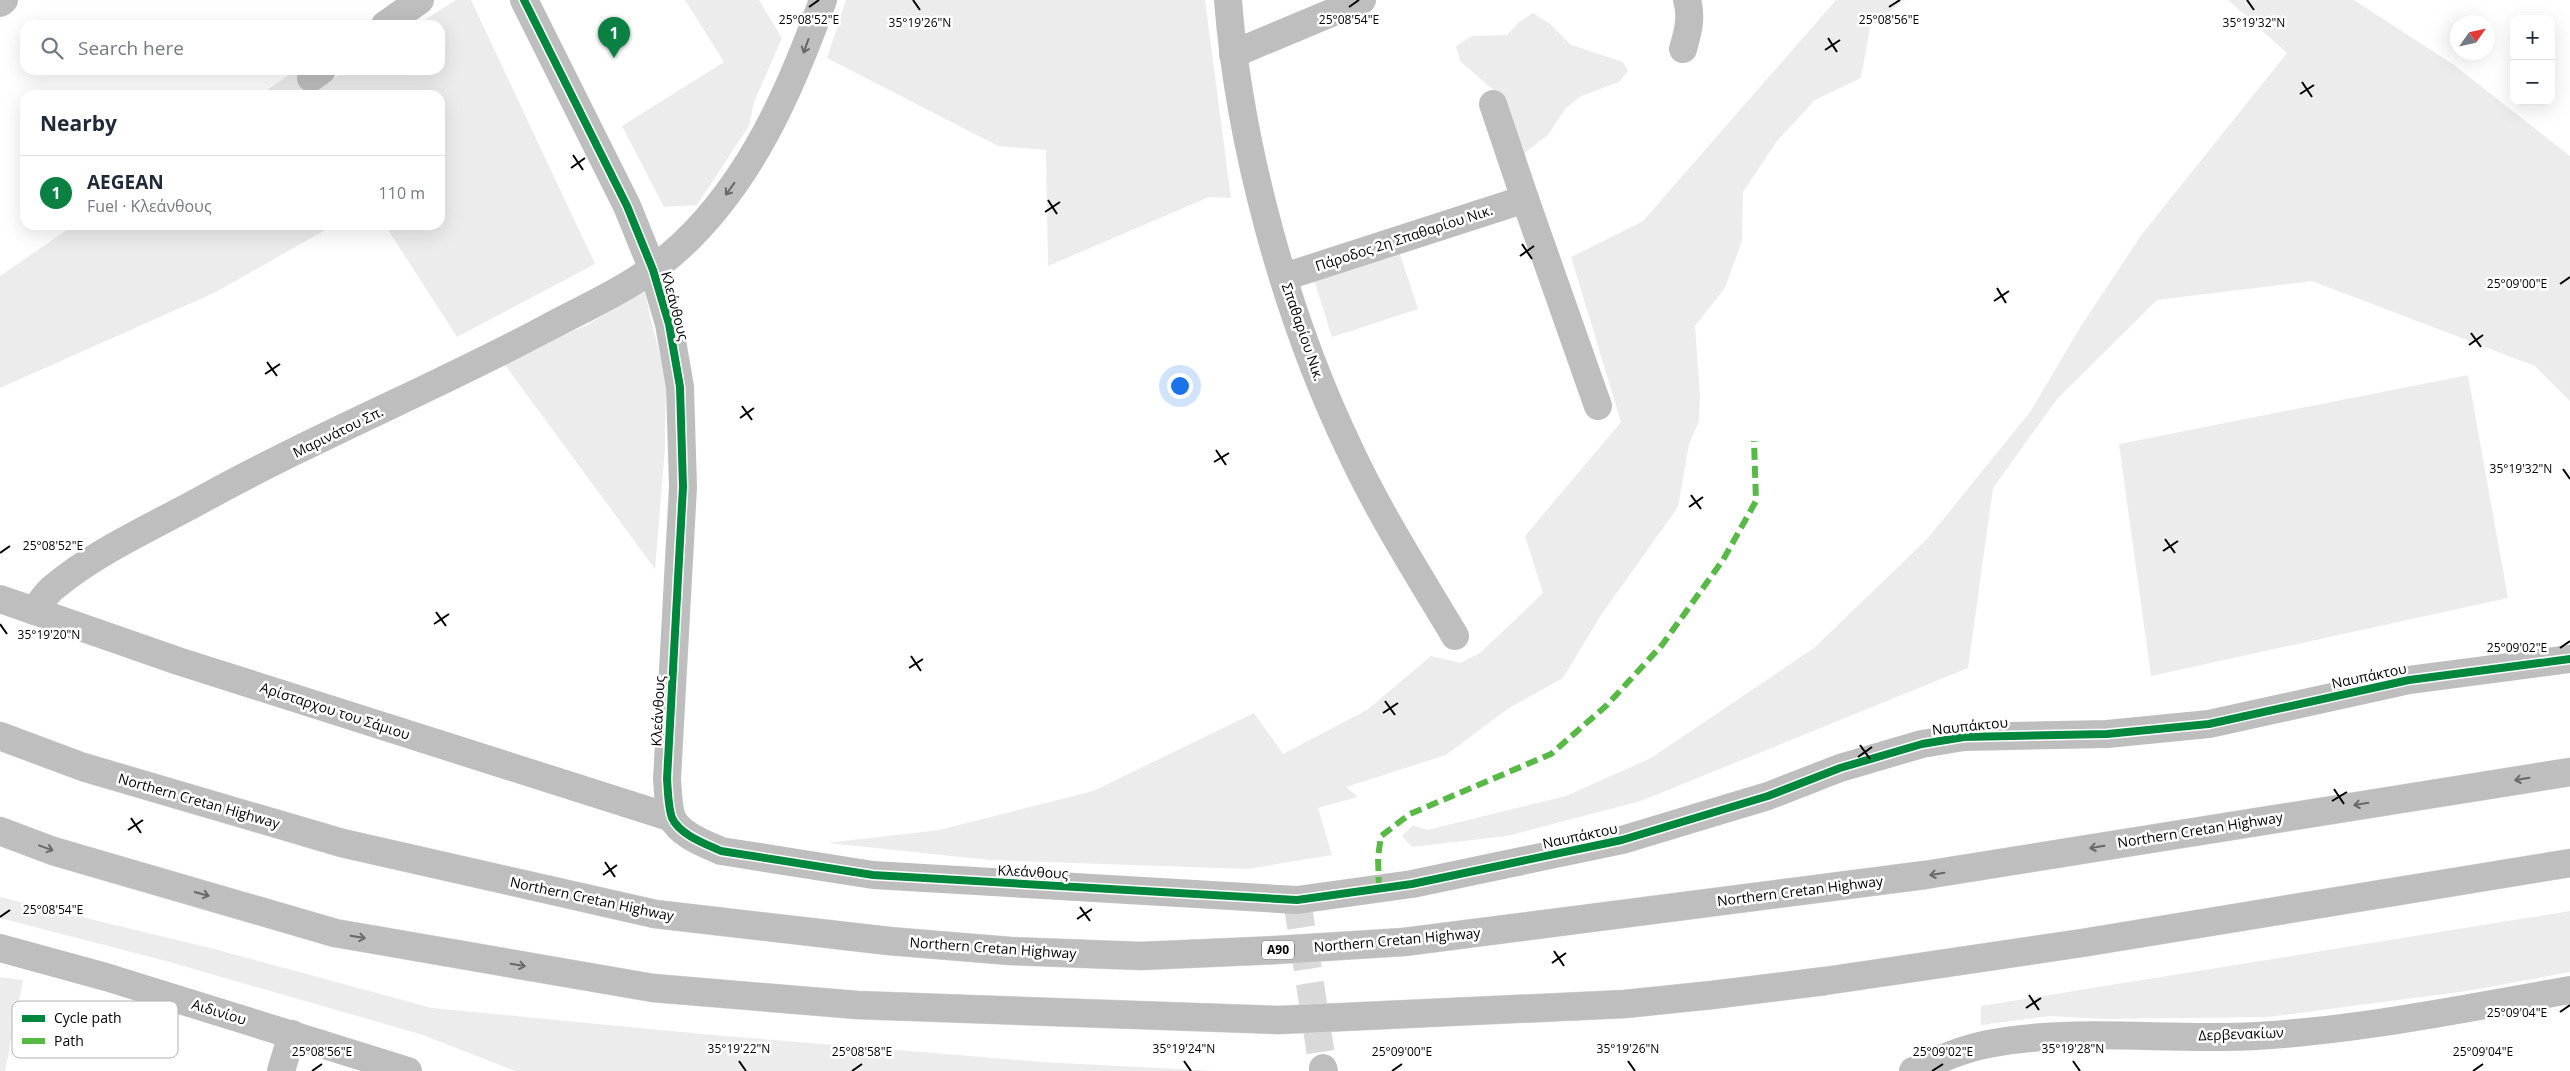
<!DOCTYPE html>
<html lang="en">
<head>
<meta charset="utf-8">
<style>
  :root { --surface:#fff; --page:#f2f2f3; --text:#1f2937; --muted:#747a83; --line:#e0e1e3; --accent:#0b8043 }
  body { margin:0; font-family:"Open Sans",sans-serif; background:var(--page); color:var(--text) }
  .controls { position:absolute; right:15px; top:15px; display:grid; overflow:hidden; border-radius:10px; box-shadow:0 5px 20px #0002 }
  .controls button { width:45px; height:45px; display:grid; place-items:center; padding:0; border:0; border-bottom:1px solid var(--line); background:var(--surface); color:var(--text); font:25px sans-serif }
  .compass { position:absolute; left:2450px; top:15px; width:45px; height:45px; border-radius:50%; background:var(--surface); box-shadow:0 5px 20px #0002; rotate:56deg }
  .you { position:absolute; left:1179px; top:385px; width:18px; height:18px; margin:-12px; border:4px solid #fff; border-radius:50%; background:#1a73e8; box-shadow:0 0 0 8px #1a73e833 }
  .badge { display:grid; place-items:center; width:32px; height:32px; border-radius:50%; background:var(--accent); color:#fff; font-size:16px; font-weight:700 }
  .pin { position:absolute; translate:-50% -41px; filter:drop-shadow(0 1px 2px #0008) }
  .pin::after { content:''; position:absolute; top:26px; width:18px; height:15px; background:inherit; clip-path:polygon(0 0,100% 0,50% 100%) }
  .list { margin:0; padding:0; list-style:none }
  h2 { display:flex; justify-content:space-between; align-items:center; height:65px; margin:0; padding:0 20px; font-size:21px }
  h2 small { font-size:16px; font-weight:400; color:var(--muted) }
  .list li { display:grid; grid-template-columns:32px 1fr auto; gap:15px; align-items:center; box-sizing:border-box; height:75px; padding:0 20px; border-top:1px solid var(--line) }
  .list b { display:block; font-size:19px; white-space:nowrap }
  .list p { margin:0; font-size:16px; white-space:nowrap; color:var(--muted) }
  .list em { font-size:16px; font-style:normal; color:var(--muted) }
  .icon { flex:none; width:28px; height:28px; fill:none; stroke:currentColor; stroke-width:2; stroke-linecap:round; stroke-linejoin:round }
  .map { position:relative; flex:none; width:2570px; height:1071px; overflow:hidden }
  .search { position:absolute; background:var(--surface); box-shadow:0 5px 20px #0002; left:20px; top:20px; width:425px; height:55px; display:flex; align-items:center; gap:12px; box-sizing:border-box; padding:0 18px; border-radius:15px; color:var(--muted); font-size:19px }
  .panel { position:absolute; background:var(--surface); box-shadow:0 5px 20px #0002; left:20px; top:90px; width:425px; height:140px; border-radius:15px }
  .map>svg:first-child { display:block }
  .green { fill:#ececec }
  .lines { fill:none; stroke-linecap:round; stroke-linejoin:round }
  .street-tunnel { stroke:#d9d9d9; stroke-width:28; stroke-dasharray:28 14; stroke-linecap:butt }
  .highway-casing { stroke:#dbdbdb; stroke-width:29 }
  .street { stroke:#bebebe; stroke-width:28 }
  .highway { stroke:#bebebe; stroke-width:28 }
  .quiet { stroke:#58b947; stroke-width:6; stroke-dasharray:12 6; stroke-linecap:butt }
  .cycleway-casing { stroke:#fff; stroke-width:11 }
  .cycleway { stroke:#00873e; stroke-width:8 }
  .oneway { stroke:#686868 }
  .ticks { fill:none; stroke:#000; stroke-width:2 }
  .labels { text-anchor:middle; stroke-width:5; stroke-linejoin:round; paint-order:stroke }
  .shield { fill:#fff; stroke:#4c4c4c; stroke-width:1 }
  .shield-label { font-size:12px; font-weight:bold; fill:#000 }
  .street-label { font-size:14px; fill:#000; stroke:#fff }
  .key { fill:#fff; stroke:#b2b2b2; stroke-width:1 }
  .key-label { font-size:14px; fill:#000 }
  .ticks-label { font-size:12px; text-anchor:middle; fill:#000; stroke:#fff; stroke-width:5; stroke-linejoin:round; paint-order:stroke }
</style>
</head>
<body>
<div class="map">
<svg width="2570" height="1071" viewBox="0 0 2570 1071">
  <rect width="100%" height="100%" fill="#fff"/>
  <g class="green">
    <polygon points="456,0 471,0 595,264 457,337 385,225 440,225 440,95 260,95 296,70 312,92 347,70 440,70 440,25 417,25"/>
    <polygon points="685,0 759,0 782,38 754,102 749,126 697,205 664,207 622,126 724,62"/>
    <polygon points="846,0 1205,0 1231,198 1209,197 1048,266 1046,150 998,146 827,58"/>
    <polygon points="1836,0 1905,0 1870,27 1861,78 1815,100 1777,141 1743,192 1742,241 1725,288 1695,326 1700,395 1699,421 1689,444 1678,507 1601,615 1563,678 1509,708 1446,755 1346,787 1358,797 1318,808 1332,855 1248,869 990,860 827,843 939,830 1093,791 1254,713 1283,754 1367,710 1431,656 1460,663 1480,653 1543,593 1525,536 1621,422 1571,257 1643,221"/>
    <polygon points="2228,0 2354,0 2454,65 2570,156 2570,401 2535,366 2312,281 2157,300 2057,399 1993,488 1968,668 1641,801 1507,836 1412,847 1402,836 1413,825 1427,830 1566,796 1651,758 1814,648 1928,538 2030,412 2081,326 2142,234 2287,53"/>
    <polygon points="1533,13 1549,23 1571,45 1623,62 1628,71 1619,82 1581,96 1565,109 1548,135 1523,154 1498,94 1460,61 1456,46 1472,36 1507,35 1519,22"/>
    <polygon points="74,225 334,225 216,292 0,388 0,276"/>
    <polygon points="1398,248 1418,309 1332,337 1313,277"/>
    <polygon points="644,290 666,381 665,449 655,569 502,361 587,325"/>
    <polygon points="2468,375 2508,598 2151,676 2119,444"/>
    <polygon points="0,897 214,949 432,1008 702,1034 1042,1062 1215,1071 515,1071 423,1035 166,961 0,918"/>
    <polygon points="2570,911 2570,972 2467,991 2268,1017 2103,1019 2049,1016 1981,1025 1981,1006"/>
    <polygon points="0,977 23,980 5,1071 0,1071"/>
  </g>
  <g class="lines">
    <polyline class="street-tunnel" points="1297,900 1323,1068"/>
    <g class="highway-casing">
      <g id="highway">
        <polyline points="0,736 83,767 342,843 655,914 889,941 1010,951 1141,956 1276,950 1404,942 1925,875 2570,772"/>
        <polyline points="0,831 53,851 335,933 653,988 857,1005 1279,1020 1625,1004 1712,995 1825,981 2082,943 2570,863"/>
      </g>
    </g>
    <g class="street">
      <path d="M 524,0 L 627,206 L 653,270 L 669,324 L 680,387 L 683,487 L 667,779 C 668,791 668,807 672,818 C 680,835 706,844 721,851 L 873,875 L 1297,900 L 1412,884 L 1622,840 L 1768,796 L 1840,768 L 1922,744 L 1964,737 L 2107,734 L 2209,724 L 2409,680 L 2570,659"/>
      <path d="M 1228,0 C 1239,145 1286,317 1349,448 C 1379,513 1418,574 1455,636"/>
      <polyline points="0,3 4,0"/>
      <polyline points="385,25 420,0"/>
      <path d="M 1683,49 C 1688,32 1692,17 1687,0"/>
      <polyline points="1233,54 1362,0"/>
      <polyline points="311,78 322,70"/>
      <polyline points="1493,104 1525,199"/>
      <polyline points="1284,277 1525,199 1598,406"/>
      <polyline points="0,599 178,661 672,818"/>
      <path d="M 34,611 C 40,603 46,593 54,587 C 97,551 152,527 201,500 C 313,438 432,389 545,329 C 592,304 643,282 682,245 C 752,179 791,89 823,0"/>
      <polyline points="0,948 106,977 408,1071"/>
      <polyline points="1323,1068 1324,1071"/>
      <polyline points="281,1071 292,1034"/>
      <path d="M 1913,1071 C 1938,1060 1962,1049 1988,1044 C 2076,1027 2166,1041 2256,1036 C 2361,1030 2466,1008 2570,990"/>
    </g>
    <use href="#highway" class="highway"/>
    <polyline class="quiet" points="1379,889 1378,857 1381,836 1410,814 1551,754 1607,705 1662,645 1723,560 1756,501 1754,441"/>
    <g class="cycleway-casing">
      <path id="cycleway" d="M 524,0 L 627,206 L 653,270 L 669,324 L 680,387 L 683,487 L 667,779 C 668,791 668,807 672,818 C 680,835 706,844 721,851 L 873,875 L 1297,900 L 1412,884 L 1622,840 L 1768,796 L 1840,768 L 1922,744 L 1964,737 L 2107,734 L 2209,724 L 2409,680 L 2570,659"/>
    </g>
    <use href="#cycleway" class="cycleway"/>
  </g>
  <defs><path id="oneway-shaft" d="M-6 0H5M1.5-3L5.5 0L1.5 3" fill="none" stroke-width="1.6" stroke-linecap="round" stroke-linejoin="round" transform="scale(1.25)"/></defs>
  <g class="oneway">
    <use href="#oneway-shaft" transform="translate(806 46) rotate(110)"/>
    <use href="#oneway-shaft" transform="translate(730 189) rotate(126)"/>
    <use href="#oneway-shaft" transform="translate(2522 779) rotate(171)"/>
    <use href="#oneway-shaft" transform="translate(2361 804) rotate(171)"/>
    <use href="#oneway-shaft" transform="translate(2097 847) rotate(171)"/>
    <use href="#oneway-shaft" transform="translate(46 848) rotate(20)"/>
    <use href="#oneway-shaft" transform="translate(1937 874) rotate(171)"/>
    <use href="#oneway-shaft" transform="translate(202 894) rotate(16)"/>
    <use href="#oneway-shaft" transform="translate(358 937) rotate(10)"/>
    <use href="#oneway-shaft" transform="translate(518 965) rotate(10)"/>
  </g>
  <path class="ticks" d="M 913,0 L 920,10M 2247,0 L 2254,10M 809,7 L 819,0M 1349,7 L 1359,0M 1889,7 L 1900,0M 1828,38 L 1837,52M 1825,50 L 1840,40M 2302,82 L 2312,97M 2300,94 L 2314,85M 573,155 L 583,170M 571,168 L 585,158M 1048,200 L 1057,214M 1045,212 L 1060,202M 1522,244 L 1532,259M 1520,256 L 1534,246M 2560,284 L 2570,277M 1997,288 L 2006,303M 1994,301 L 2009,291M 2471,333 L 2481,347M 2469,345 L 2483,335M 267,362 L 277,376M 265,374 L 280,364M 742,406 L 752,420M 740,418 L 754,408M 1216,450 L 1226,465M 1214,462 L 1229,453M 2563,469 L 2570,479M 1691,495 L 1701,509M 1689,507 L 1703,497M 2165,539 L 2175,553M 2163,551 L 2178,541M 0,553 L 10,546M 436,612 L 446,626M 0,624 L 7,634M 434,624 L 449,614M 2560,648 L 2570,641M 911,656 L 921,671M 909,668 L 923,659M 1385,701 L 1395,715M 1383,713 L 1398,703M 1860,745 L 1870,759M 1858,757 L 1872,747M 2334,789 L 2344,804M 2332,801 L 2347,792M 131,818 L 141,833M 128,830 L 143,820M 605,862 L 615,877M 603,875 L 617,865M 1080,907 L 1090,921M 0,917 L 10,910M 1077,919 L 1092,909M 1554,951 L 1564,966M 1552,963 L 1566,953M 2029,995 L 2039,1010M 2026,1008 L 2041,998M 2560,1012 L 2570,1005M 739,1061 L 746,1071M 1184,1061 L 1191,1071M 1628,1061 L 1635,1071M 2073,1061 L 2080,1071M 312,1071 L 322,1064M 852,1071 L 862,1064M 1392,1071 L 1402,1064M 1932,1071 L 1943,1064M 2473,1071 L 2483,1064"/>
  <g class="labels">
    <rect class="shield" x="1262" y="940.5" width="32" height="19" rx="4"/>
    <g class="shield-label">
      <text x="1278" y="954">Α90</text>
    </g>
    <g class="street-label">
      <text transform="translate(1404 238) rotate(-18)" y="5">Πάροδος 2η Σπαθαρίου Νικ.</text>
      <text transform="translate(675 306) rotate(75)" y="5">Κλεάνθους</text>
      <text transform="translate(1303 332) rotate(71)" y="5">Σπαθαρίου Νικ.</text>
      <text transform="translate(338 432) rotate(-26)" y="5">Μαρινάτου Σπ.</text>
      <text transform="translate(2369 676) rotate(-12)" y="5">Ναυπάκτου</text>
      <text transform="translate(335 711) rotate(18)" y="5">Αρίσταρχου του Σάμιου</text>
      <text transform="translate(658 711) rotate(-87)" y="5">Κλεάνθους</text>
      <text transform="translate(1970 726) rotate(-6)" y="5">Ναυπάκτου</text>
      <text transform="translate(199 801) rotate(16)" y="5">Northern Cretan Highway</text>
      <text transform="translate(2200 830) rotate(-9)" y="5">Northern Cretan Highway</text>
      <text transform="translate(1580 836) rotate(-12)" y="5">Ναυπάκτου</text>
      <text transform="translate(1033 872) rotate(3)" y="5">Κλεάνθους</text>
      <text transform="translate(1800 891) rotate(-7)" y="5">Northern Cretan Highway</text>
      <text transform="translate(592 899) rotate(12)" y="5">Northern Cretan Highway</text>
      <text transform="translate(1397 940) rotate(-5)" y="5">Northern Cretan Highway</text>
      <text transform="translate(993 948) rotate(4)" y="5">Northern Cretan Highway</text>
      <text transform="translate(219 1012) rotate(17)" y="5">Αιδινίου</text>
      <text transform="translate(2241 1034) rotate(-2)" y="5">Δερβενακίων</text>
    </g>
  </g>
  <rect x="12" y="1001" width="166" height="57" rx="8" class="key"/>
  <rect x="22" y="1015" width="23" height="7" fill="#00873e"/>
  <rect x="22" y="1038" width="23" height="6" fill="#58b947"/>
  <g class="key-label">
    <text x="54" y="1023">Cycle path</text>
    <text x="54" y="1046">Path</text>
  </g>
  <g class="ticks-label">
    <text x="1349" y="24">25°08'54"E</text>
    <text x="1889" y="24">25°08'56"E</text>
    <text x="809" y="24">25°08'52"E</text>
    <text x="920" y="27">35°19'26"N</text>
    <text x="2254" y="27">35°19'32"N</text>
    <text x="2517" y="288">25°09'00"E</text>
    <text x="2521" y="473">35°19'32"N</text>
    <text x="53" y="550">25°08'52"E</text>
    <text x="49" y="639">35°19'20"N</text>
    <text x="2517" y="652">25°09'02"E</text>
    <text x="53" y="914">25°08'54"E</text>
    <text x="2517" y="1017">25°09'04"E</text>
    <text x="739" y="1053">35°19'22"N</text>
    <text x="1184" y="1053">35°19'24"N</text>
    <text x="1628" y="1053">35°19'26"N</text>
    <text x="2073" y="1053">35°19'28"N</text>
    <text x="322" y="1056">25°08'56"E</text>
    <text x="862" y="1056">25°08'58"E</text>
    <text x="1402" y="1056">25°09'00"E</text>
    <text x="1943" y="1056">25°09'02"E</text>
    <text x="2483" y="1056">25°09'04"E</text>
  </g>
</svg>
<div class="controls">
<button>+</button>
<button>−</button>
</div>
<svg class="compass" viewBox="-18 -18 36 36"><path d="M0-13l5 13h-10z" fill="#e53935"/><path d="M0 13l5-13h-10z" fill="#747a83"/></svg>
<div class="you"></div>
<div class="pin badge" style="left:614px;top:58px">1</div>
<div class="search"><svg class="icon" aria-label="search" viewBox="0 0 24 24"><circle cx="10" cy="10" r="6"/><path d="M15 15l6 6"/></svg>Search here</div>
<section class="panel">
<h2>Nearby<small></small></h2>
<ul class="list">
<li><span class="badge">1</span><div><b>AEGEAN</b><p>Fuel · Κλεάνθους</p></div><em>110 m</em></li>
</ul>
</section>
</div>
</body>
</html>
